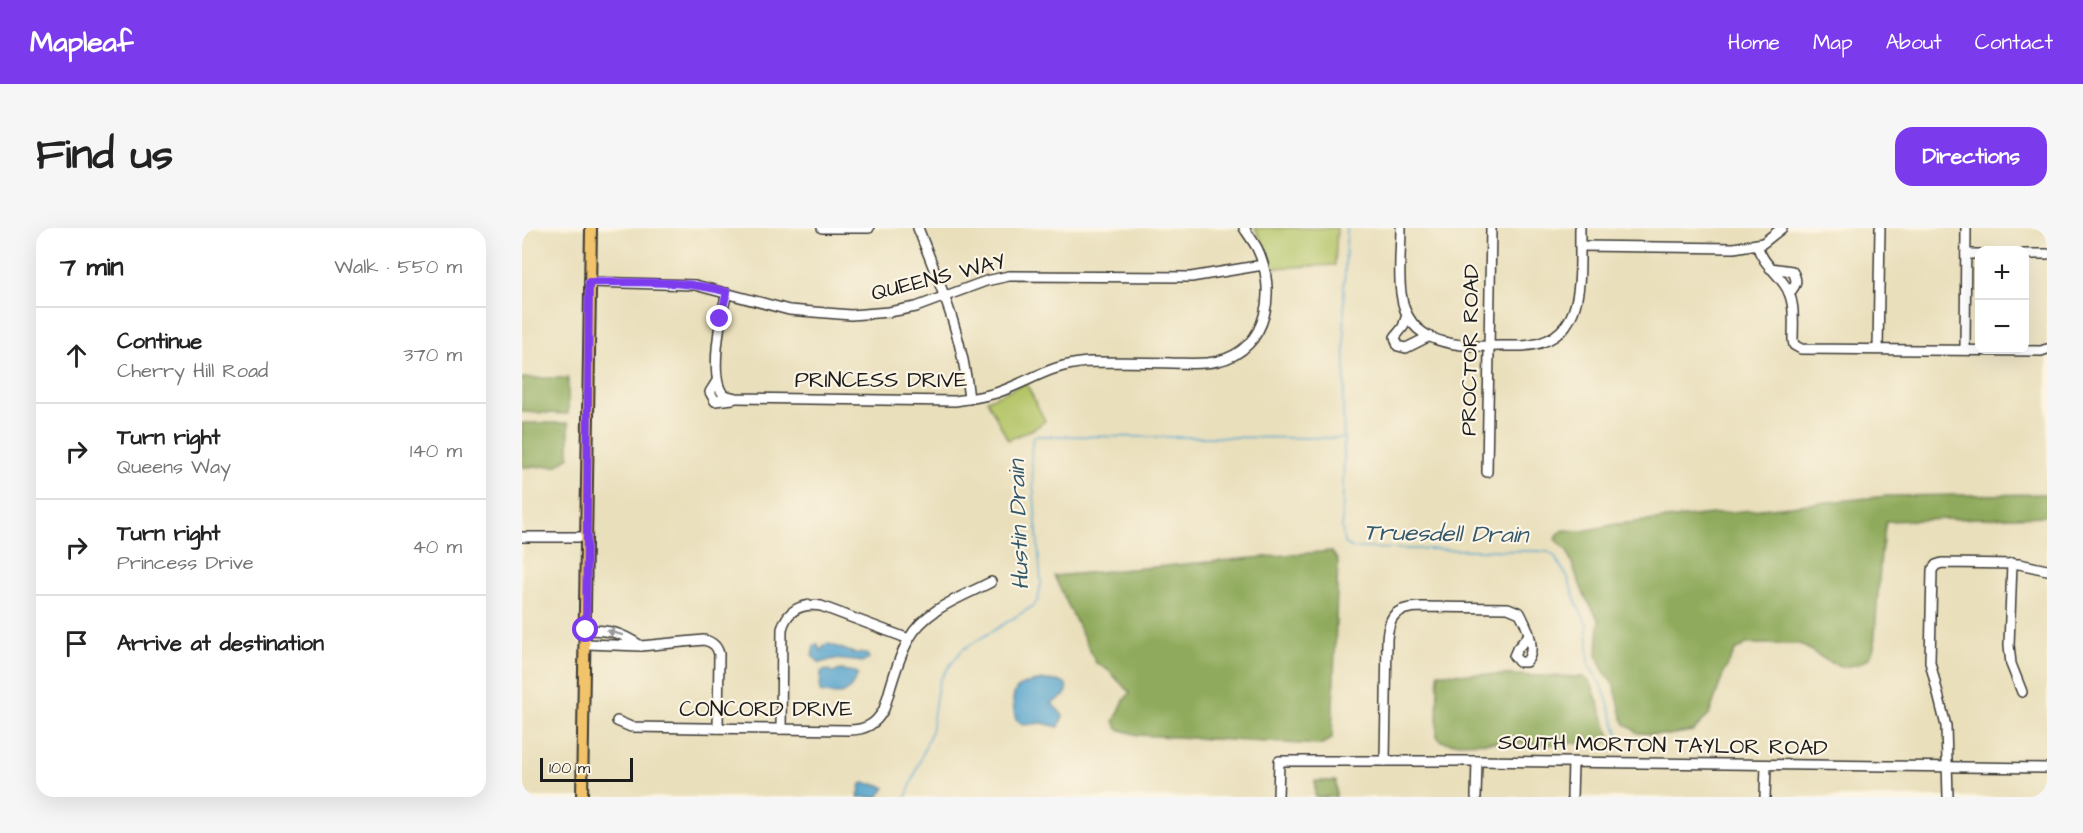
<!DOCTYPE html>
<html lang="en">
<head>
<meta charset="utf-8">
<style>
  :root { --surface:#fff; --page:#f6f6f6; --text:#222; --muted:#767676; --line:#e0e0e0; --accent:#7c3aed }
  body { margin:0; font-family:"Architects Daughter",sans-serif; background:var(--page); color:var(--text) }
  .controls { position:absolute; right:18px; top:18px; display:grid; overflow:hidden; border-radius:12px; box-shadow:0 6px 24px #0002 }
  .controls button { width:54px; height:54px; display:grid; place-items:center; padding:0; border:0; border-bottom:2px solid var(--line); background:var(--surface); color:var(--text); font:30px sans-serif }
  .scale { position:absolute; left:18px; bottom:15px; width:93px; box-sizing:border-box; padding-left:6px; border:3px solid #1c1c1c; border-top:0; font-size:16px; line-height:21px; white-space:nowrap; color:#1c1c1c; -webkit-text-stroke:4px #fcf5e5; paint-order:stroke }
  .stop { position:absolute; width:18px; height:18px; margin:-14px; border:4px solid #7c3aed; border-radius:50%; background:#fff }
  .stop.end { background:#7c3aed; border-color:#fff; box-shadow:0 2px 6px #0008 }
  .list { margin:0; padding:0; list-style:none }
  h2 { display:flex; justify-content:space-between; align-items:center; height:78px; margin:0; padding:0 24px; font-size:26px }
  h2 small { font-size:20px; font-weight:400; color:var(--muted) }
  .list li { display:grid; grid-template-columns:39px 1fr auto; gap:18px; align-items:center; box-sizing:border-box; height:96px; padding:0 24px; border-top:2px solid var(--line) }
  .list b { display:block; font-size:22px; white-space:nowrap }
  .list p { margin:0; font-size:20px; white-space:nowrap; color:var(--muted) }
  .list em { font-size:20px; font-style:normal; color:var(--muted) }
  .icon { flex:none; width:33px; height:33px; fill:none; stroke:currentColor; stroke-width:2; stroke-linecap:round; stroke-linejoin:round }
  .map { position:relative; flex:none; width:1525px; height:569px; overflow:hidden; border-radius:18px }
  header { display:flex; align-items:center; gap:36px; box-sizing:border-box; height:84px; padding:0 30px; background:var(--accent); color:#fff }
  header strong { font-size:28px }
  nav { display:flex; gap:33px; margin-inline-start:auto; font-size:21px }
  .intro { display:flex; align-items:center; justify-content:space-between; box-sizing:border-box; height:144px; padding:0 36px }
  h1 { margin:0; font-size:42px }
  .button { padding:15px 27px; border-radius:18px; background:var(--accent); color:#fff; font-size:21px; font-weight:700 }
  main { display:flex; gap:36px; padding:0 36px }
  aside { flex:1; background:var(--surface); border-radius:18px; box-shadow:0 6px 24px #0002 }
  .map>svg:first-child { display:block }
  .green { fill:#b4c568; stroke:#687042; stroke-width:1.5 }
  .forest { fill:#8faa5c; stroke:#56633c; stroke-width:1.5 }
  .water { fill:#52a3cc; stroke:#376074; stroke-width:1.5 }
  .lines { fill:none; stroke-linecap:round; stroke-linejoin:round }
  .stream { stroke:#52a3cc; stroke-width:1.5 }
  .minor-casing { stroke:#3b3934; stroke-width:12 }
  .major-casing { stroke:#3b3934; stroke-width:14 }
  .minor { stroke:#fff; stroke-width:9 }
  .major { stroke:#f1c36a; stroke-width:10 }
  .oneway { fill:#999 }
  .route { stroke:#7c3aed; stroke-width:8 }
  .labels { text-anchor:middle; stroke-width:4.5; stroke-linejoin:round; paint-order:stroke }
  .street-label { font-size:22px; fill:#1c1c1c; stroke:#fcf5e5 }
  .water-label { font-size:24px; font-style:italic; fill:#34596b; stroke:#fcf5e5 }
</style>
</head>
<body>
<header>
<strong>Mapleaf</strong>
<nav><a>Home</a><a>Map</a><a>About</a><a>Contact</a></nav>
</header>
<div class="intro"><h1>Find us</h1><a class="button">Directions</a></div>
<main>
<aside>
<h2>7 min<small>Walk · 550 m</small></h2>
<ul class="list">
<li><svg class="icon" aria-label="ahead" viewBox="0 0 24 24"><path d="M12 20V5M6 11l6-6 6 6"/></svg><div><b>Continue</b><p>Cherry Hill Road</p></div><em>370 m</em></li>
<li><svg class="icon" aria-label="right" viewBox="0 0 24 24"><path d="M7 20v-9h11M14 6l5 5-5 5"/></svg><div><b>Turn right</b><p>Queens Way</p></div><em>140 m</em></li>
<li><svg class="icon" aria-label="right" viewBox="0 0 24 24"><path d="M7 20v-9h11M14 6l5 5-5 5"/></svg><div><b>Turn right</b><p>Princess Drive</p></div><em>40 m</em></li>
<li><svg class="icon" aria-label="arrive" viewBox="0 0 24 24"><path d="M6 21V4h12l-3 4 3 4H6"/></svg><div><b>Arrive at destination</b></div></li>
</ul>
</aside>
<div class="map">
<svg width="1525" height="569" viewBox="0 0 1525 569">
  <rect width="100%" height="100%" fill="#fcf5e5"/>
  <filter id="ink" filterUnits="userSpaceOnUse"><feTurbulence type="fractalNoise" baseFrequency=".0167" numOctaves="2"/><feDisplacementMap in="SourceGraphic" scale="12" xChannelSelector="R" yChannelSelector="G"/><feConvolveMatrix kernelMatrix="1 2 1 2 8 2 1 2 1" color-interpolation-filters="sRGB"/></filter>
  <filter id="wash" filterUnits="userSpaceOnUse"><feTurbulence type="fractalNoise" baseFrequency=".008" numOctaves="4" result="noise"/><feDisplacementMap in="SourceGraphic" scale="24" xChannelSelector="R" yChannelSelector="G"/><feGaussianBlur stdDeviation="1.35" result="paint"/><feColorMatrix in="noise" values="0 0 0 0 0 0 0 0 0 0 0 0 0 0 0 0 0 1.4 0 .05"/><feComposite in="paint" operator="in"/></filter>
  <g filter="url(#wash)">
    <rect width="100%" height="100%" fill="#e9dfbb"/>
    <g class="green">
      <polygon points="733,0 815,0 813,37 749,40 744,22"/>
      <polygon points="504,155 523,193 513,200 486,212 465,172"/>
    </g>
    <g class="forest">
      <polygon points="0,150 46,150 46,186 0,184"/>
      <polygon points="0,195 47,195 47,229 34,238 0,239"/>
      <polygon points="1525,266 1525,288 1364,293 1359,325 1352,419 1348,429 1337,436 1322,439 1307,434 1278,416 1224,416 1214,422 1202,444 1187,487 1171,503 1146,507 1116,505 1102,495 1092,457 1081,442 1075,428 1077,392 1062,367 1045,323 1034,312 1036,306 1042,302 1061,303 1095,296 1365,268"/>
      <polygon points="809,323 816,332 810,511 798,517 616,507 596,501 592,494 602,472 608,465 586,442 574,435 532,348"/>
      <polygon points="916,445 1062,449 1069,455 1087,505 1087,513 1017,517 979,514 929,515 919,513 915,508"/>
      <rect x="793" y="553" width="21" height="16"/>
    </g>
    <g class="water">
      <polygon points="294,416 296,416 298,422 300,422 302,417 307,416 332,425 345,426 347,430 342,434 312,431 298,435 290,428 292,418"/>
      <path d="M 307,442 L 311,445 L 318,442 L 334,444 L 336,446 C 327,467 321,469 298,464 L 299,445 L 300,443 Z"/>
      <path d="M 523,452 L 535,453 L 544,456 L 545,463 L 542,468 L 530,475 C 533,481 538,482 541,488 L 537,499 L 520,495 L 501,497 L 494,492 C 486,461 493,455 523,452 Z"/>
      <polygon points="341,555 358,557 363,560 356,569 336,569 339,556"/>
    </g>
    <g class="lines">
      <g class="stream">
        <polyline points="825,0 822,60 823,160 821,172 822,225 820,299 822,315 831,320 1015,323 1026,324 1032,328 1046,350 1055,377 1065,396 1067,437 1082,463 1099,514"/>
        <polyline points="384,569 409,504 414,469 417,454 423,444 440,422 511,378 516,372 519,355 509,229 510,213 512,208 820,210"/>
      </g>
    </g>
  </g>
  <g filter="url(#ink)">
    <g class="lines">
      <g class="minor-casing">
        <g id="minor">
          <polyline points="300,0 347,0"/>
          <path d="M 396,0 C 419,59 441,108 447,171"/>
          <path d="M 879,0 C 879,21 876,44 879,65 C 886,128 955,117 1000,118 C 1067,114 1057,48 1058,0"/>
          <path d="M 1235,17 C 1241,36 1252,41 1262,56 C 1274,72 1271,93 1271,112 L 1272,117 L 1279,121 L 1519,123 L 1525,121"/>
          <polyline points="1058,18 1212,20 1241,15 1260,0"/>
          <polyline points="1444,26 1458,26"/>
          <polyline points="1502,26 1525,26"/>
          <path d="M 1248,40 L 1270,43 C 1276,52 1275,57 1267,65"/>
          <polyline points="67,54 173,57 267,82 329,87 367,84 394,79 464,53 487,48 669,49 741,37"/>
          <path d="M 205,65 C 199,86 186,151 202,167 L 214,170 L 433,173 C 447,171 460,169 474,165 C 509,153 527,137 566,134 C 594,134 622,134 650,135 C 665,135 681,137 696,133 C 747,121 755,61 735,20 C 731,13 726,6 722,0"/>
          <polyline points="885,87 881,99 873,109 876,118 884,120 906,109"/>
          <polyline points="1356,121 1358,0"/>
          <polyline points="1443,122 1444,0"/>
          <polyline points="195,153 188,164 193,173 211,171"/>
          <polyline points="965,244 969,0"/>
          <polyline points="0,309 65,309"/>
          <polyline points="1490,335 1487,417 1489,436 1500,464"/>
          <path d="M 64,402 C 88,402 98,404 119,418"/>
          <path d="M 64,416 L 119,418 L 182,412 C 191,414 195,418 197,426 L 196,500"/>
          <path d="M 95,493 L 109,499 L 327,502 C 344,502 354,496 362,481 C 369,459 375,432 387,411 C 403,381 440,369 469,354"/>
          <path d="M 259,501 L 260,401 C 265,382 280,375 299,378 L 387,411"/>
          <path d="M 863,533 L 865,411 C 867,386 874,380 899,379 L 986,380 L 998,385 C 1005,398 1016,421 1004,434 L 997,434 L 992,428 L 995,421 L 1007,407"/>
          <polyline points="756,569 757,533 955,533 1525,540"/>
          <polyline points="954,569 955,533"/>
          <polyline points="1050,569 1051,535"/>
          <polyline points="1243,569 1244,537"/>
          <polyline points="1426,569 1424,498 1408,434 1410,342 1414,337 1420,335 1497,336 1525,342"/>
        </g>
      </g>
      <g class="major-casing">
        <polyline id="major" points="60,569 69,0"/>
      </g>
      <use href="#minor" class="minor"/>
      <use href="#major" class="major"/>
    </g>
    <defs><path id="oneway-solid" d="M-6-.8H1V-3.2L6.5 0L1 3.2V.8H-6Z" transform="scale(1.5)"/></defs>
    <use class="oneway" href="#oneway-solid" transform="translate(93 405) rotate(-165)"/>
  </g>
  <g class="lines" filter="url(#ink)">
    <path class="route" d="M 64,402 L 67,54 C 113,55 161,51 205,64 L 198,91"/>
  </g>
  <g class="labels">
    <g class="street-label">
      <text transform="translate(416 48) rotate(-14)" y="8">QUEENS WAY</text>
      <text transform="translate(947 122) rotate(-89)" y="8">PROCTOR ROAD</text>
      <text x="359" y="159">PRINCESS DRIVE</text>
      <text x="244" y="488">CONCORD DRIVE</text>
      <text transform="translate(1141 516) rotate(1)" y="8">SOUTH MORTON TAYLOR ROAD</text>
    </g>
    <g class="water-label">
      <text transform="translate(496 297) rotate(-92)" y="8">Hustin Drain</text>
      <text transform="translate(924 305) rotate(1)" y="8">Truesdell Drain</text>
    </g>
  </g>
</svg>
<div class="controls">
<button>+</button>
<button>−</button>
</div>
<div class="scale">100 m</div>
<div class="stop" style="left:64px;top:402px"></div>
<div class="stop end" style="left:198px;top:91px"></div>
</div>
</main>
</body>
</html>
